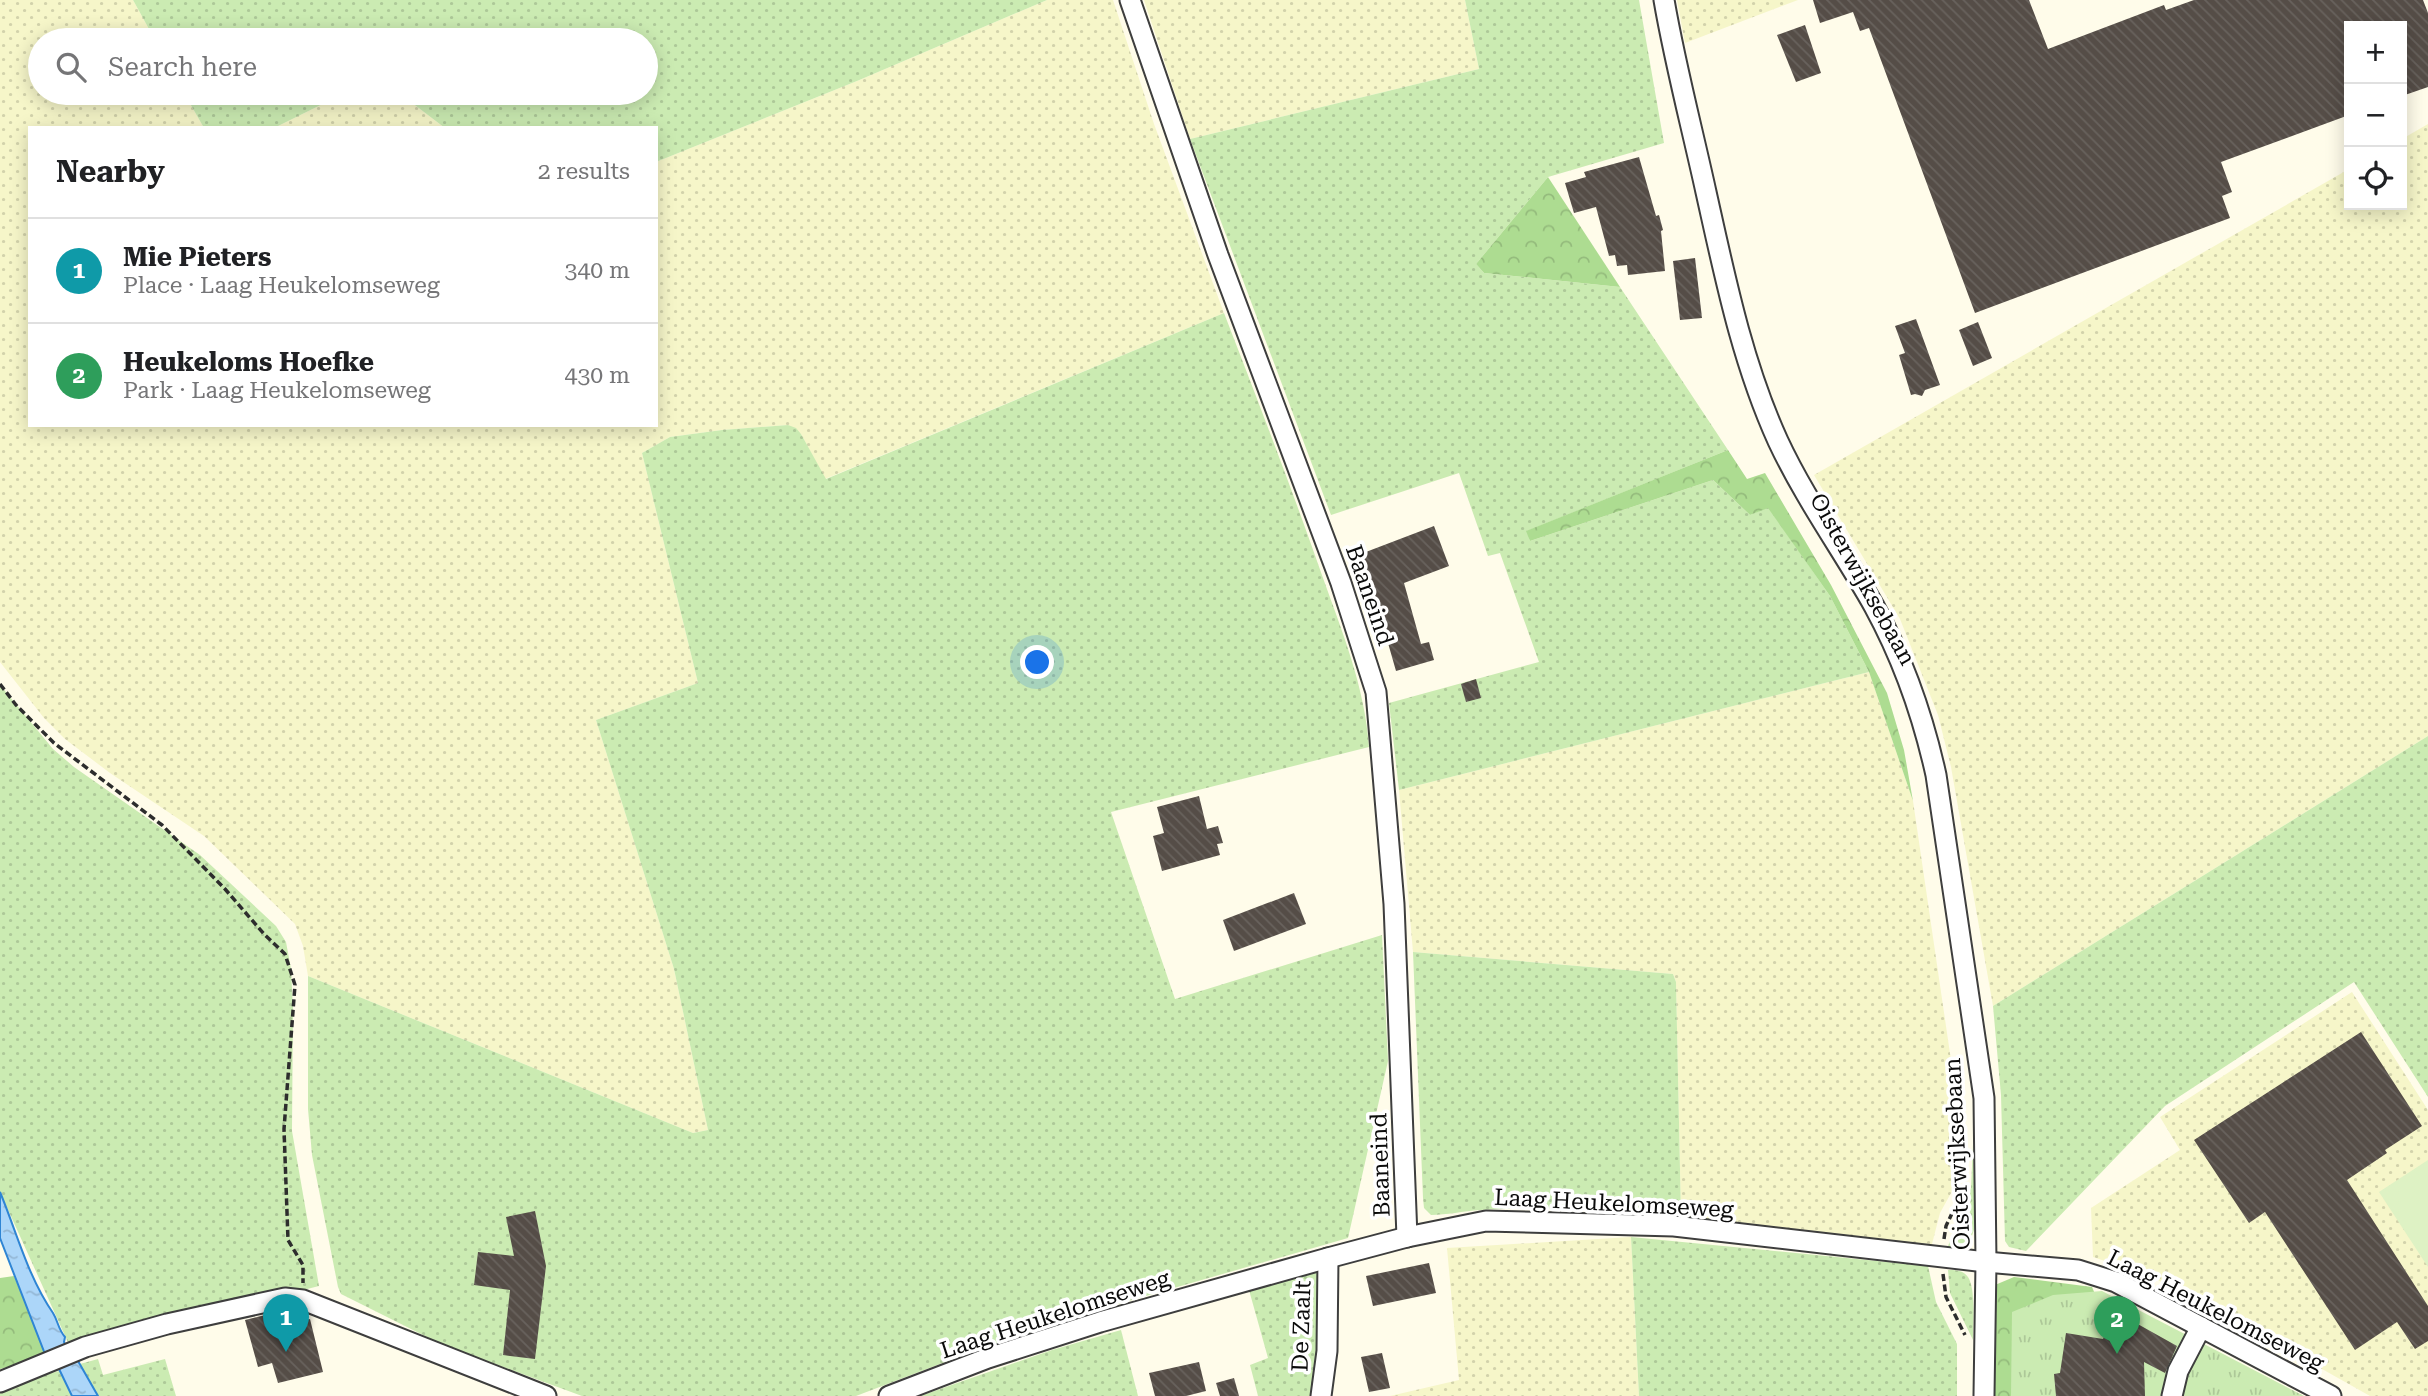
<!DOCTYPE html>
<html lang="en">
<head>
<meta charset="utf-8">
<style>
  :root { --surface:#fff; --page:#f6f6f6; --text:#202124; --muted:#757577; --line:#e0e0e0; --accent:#c2221d }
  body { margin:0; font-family:"Roboto Serif",serif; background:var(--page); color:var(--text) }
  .controls { position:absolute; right:21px; top:21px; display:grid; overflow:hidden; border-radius:0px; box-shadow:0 4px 18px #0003 }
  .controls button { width:63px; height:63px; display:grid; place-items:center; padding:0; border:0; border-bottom:2px solid var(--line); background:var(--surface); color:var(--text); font:35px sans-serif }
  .you { position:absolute; left:1038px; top:663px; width:24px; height:24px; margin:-18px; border:5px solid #fff; border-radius:50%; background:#1a73e8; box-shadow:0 0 0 10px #1a73e833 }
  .badge { display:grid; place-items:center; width:46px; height:46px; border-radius:50%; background:var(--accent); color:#fff; font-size:23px; font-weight:700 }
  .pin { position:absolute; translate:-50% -58px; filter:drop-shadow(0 2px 4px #0008) }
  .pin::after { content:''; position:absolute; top:37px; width:24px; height:21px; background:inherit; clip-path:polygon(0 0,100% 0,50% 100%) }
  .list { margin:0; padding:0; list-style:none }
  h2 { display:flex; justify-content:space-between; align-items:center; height:91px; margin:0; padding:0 28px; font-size:30px }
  h2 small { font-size:23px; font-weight:400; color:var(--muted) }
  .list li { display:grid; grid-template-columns:46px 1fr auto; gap:21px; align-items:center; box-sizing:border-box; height:105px; padding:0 28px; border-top:2px solid var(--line) }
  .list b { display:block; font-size:26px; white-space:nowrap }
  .list p { margin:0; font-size:23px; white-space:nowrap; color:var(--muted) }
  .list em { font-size:23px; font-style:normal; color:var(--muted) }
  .icon { flex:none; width:38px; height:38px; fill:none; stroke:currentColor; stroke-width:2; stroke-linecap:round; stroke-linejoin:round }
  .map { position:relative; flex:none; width:2428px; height:1396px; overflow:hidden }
  .search { position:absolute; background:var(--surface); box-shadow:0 4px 18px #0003; left:28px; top:28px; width:630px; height:77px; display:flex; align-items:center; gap:18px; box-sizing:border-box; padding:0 24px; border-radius:38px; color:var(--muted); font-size:26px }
  .panel { position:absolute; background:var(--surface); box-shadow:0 4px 18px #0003; left:28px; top:126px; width:630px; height:301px; border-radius:0px }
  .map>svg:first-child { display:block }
  .farmland { fill:url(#farmland-dots) }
  .grass { fill:url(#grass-dots) }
  .forest { fill:url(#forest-crowns) }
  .park { fill:url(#park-tufts) }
  .pitch { fill:#def2c4 }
  .water { fill:url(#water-ripples); stroke:#2f85d4; stroke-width:2 }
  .building { fill:url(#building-back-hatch) }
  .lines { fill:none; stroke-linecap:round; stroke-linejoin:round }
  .minor-casing { stroke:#3e3e3e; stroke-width:23 }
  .path { stroke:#2d2d2d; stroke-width:3.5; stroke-dasharray:7 3.5; stroke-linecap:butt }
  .minor { stroke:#fff; stroke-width:19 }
  .labels { text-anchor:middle; stroke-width:7; stroke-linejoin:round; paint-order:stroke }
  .street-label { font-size:23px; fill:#0b0b0b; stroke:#fff }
</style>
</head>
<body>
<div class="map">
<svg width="2428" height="1396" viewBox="0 0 2428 1396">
  <defs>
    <pattern id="farmland-dots" width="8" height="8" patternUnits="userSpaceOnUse" patternTransform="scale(1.75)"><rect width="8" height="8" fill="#f6f6c9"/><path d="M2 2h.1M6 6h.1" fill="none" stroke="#d2d2ab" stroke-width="1.8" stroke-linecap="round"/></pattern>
    <pattern id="grass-dots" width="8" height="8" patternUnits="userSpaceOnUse" patternTransform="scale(1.75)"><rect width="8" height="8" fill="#cbebb2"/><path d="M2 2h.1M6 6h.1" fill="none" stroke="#adc898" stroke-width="1.8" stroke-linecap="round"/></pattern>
    <pattern id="forest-crowns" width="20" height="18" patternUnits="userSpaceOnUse" patternTransform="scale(1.75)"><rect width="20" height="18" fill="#addc91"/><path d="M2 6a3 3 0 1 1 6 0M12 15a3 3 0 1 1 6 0" fill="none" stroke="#94bb7c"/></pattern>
    <pattern id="park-tufts" width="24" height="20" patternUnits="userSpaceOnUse" patternTransform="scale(1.75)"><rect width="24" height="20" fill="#cbebb2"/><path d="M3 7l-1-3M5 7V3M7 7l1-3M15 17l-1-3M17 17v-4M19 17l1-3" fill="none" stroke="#adc898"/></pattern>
    <pattern id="water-ripples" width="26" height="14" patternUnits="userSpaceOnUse" patternTransform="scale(1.75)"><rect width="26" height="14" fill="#acd6f9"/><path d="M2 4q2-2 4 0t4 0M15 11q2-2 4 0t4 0" fill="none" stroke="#93b6d4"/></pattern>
    <pattern id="building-back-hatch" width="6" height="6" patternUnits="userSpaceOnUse" patternTransform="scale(1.75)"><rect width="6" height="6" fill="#554d47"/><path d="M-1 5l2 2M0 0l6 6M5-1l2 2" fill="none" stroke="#68625d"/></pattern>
  </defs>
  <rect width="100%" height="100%" fill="#fffcea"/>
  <g class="farmland">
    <polygon points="0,0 133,0 155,40 40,40 40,93 184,93 204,128 30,128 30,425 656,425 656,162 857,81 1047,0 1113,0 1154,124 1224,313 825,479 801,434 788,425 722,430 670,437 642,453 698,683 596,720 674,969 708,1130 693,1133 308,976 303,946 295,924 204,836 110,773 65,739 44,718 0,662"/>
    <polygon points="1144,0 1465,0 1479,69 1190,139"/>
    <polygon points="1677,0 1798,0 1685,43"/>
    <polygon points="345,93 399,93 445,128 274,128"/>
    <polygon points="2428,124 2428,736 1993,1006 1951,767 1938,715 1900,619 1814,475 2349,169 2349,205 2402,205 2402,139"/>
    <polygon points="1869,672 1913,801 1952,1067 1959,1160 1956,1184 1940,1213 1932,1244 1909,1243 1681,1216 1676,982 1673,974 1413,952 1399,790"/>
    <polygon points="2352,992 2428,1110 2428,1396 2370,1396 2201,1301 2149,1276 2093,1257 2091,1208 2180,1150 2160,1117"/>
    <polygon points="1631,1237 1639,1396 1390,1396 1459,1380 1447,1248"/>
  </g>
  <g class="grass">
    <polygon points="133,0 1047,0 857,81 656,162 656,128 445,128 399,93 646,93 646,40 155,40"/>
    <polygon points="1465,0 1639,0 1664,143 1548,177 1476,264 1484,273 1620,287 1728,450 1527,531 1530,541 1713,480 1750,515 1768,507 1830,596 1869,672 1399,790 1389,703 1539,662 1500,553 1488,556 1459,473 1331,515 1190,139 1479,69"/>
    <polygon points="184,93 345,93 274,128 204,128"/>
    <path d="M 1224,313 C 1258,401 1292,489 1323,578 C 1343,634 1365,688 1369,747 L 1111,812 L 1175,999 L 1382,935 L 1388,1061 L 1348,1238 L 1111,1306 L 982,1348 L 856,1396 L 582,1396 L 441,1344 L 341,1294 L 338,1287 L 312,1155 L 308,1109 L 308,976 L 693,1133 L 708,1130 L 674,969 L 596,720 L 698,683 L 642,453 L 670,437 L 722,430 L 788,425 L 796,428 L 801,434 L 826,479 Z"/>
    <polygon points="0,685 53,749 74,767 200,855 276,926 286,942 291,969 293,1009 292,1131 319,1286 71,1349 0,1192"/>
    <polygon points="2428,736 2428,1097 2354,982 2165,1106 2026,1251 2009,1247 2005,1241 2001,1095 1993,1006"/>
    <path d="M 1413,952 L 1673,974 L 1676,982 L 1681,1216 C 1614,1208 1548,1207 1480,1210 C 1463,1211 1447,1215 1431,1215 L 1424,1208 L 1423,1198 Z"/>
    <polygon points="1973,1144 1975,1227 1969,1244 1955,1249 1948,1246 1971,1188"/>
    <polygon points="1631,1237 1928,1266 1936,1302 1957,1344 1957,1396 1639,1396"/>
    <path d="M 1948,1270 C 1956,1270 1963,1270 1968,1277 C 1976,1289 1973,1325 1973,1340 L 1950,1293 Z"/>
    <polygon points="1318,1272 1326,1311 1316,1396 1258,1396 1250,1365 1268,1358 1249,1290"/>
    <polygon points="1121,1330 1138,1396 920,1396 1052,1350"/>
    <polygon points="98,1359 103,1375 165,1359 176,1396 98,1396 80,1364"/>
    <polygon points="59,1371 72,1396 0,1396 0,1387"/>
  </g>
  <g class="forest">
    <polygon points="1548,177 1620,287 1484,273 1476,264"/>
    <polygon points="1728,450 1747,479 1765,473 1831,585 1887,693 1904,750 1913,801 1869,672 1830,596 1768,508 1750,515 1713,480 1530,541 1526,531"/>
    <polygon points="14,1276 47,1356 0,1369 0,1278"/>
    <polygon points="2014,1277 2092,1287 2098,1301 2018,1396 1991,1396 1995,1285"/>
  </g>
  <polygon class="park" points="2102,1291 2304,1396 2011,1396 2012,1312 2053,1295"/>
  <polygon class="pitch" points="2428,1160 2428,1267 2379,1192"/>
  <path class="water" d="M 0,1192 C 17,1233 28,1277 53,1313 C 58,1321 58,1329 65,1337 L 64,1342 L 70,1355 L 74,1354 L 98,1396 L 72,1396 L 59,1369 L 54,1370 L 45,1354 L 0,1238 Z"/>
  <g class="building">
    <polygon points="1813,0 2029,0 2048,49 2164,5 2166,10 2194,0 2423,0 2428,13 2428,87 2402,96 2402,26 2349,26 2349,115 2221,162 2232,192 2222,196 2230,218 1975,313 1869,28 1860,31 1853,12 1820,23"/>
    <polygon points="1805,25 1821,73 1796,82 1777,35"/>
    <polygon points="1639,157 1656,216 1659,215 1663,230 1661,231 1665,271 1628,275 1627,265 1617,266 1615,255 1609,256 1596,207 1574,213 1565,183 1586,177 1584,172"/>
    <polygon points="1695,258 1702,318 1680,320 1673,261"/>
    <polygon points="1916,319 1940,385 1925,390 1922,396 1915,394 1911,395 1899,355 1905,353 1895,326"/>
    <polygon points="1978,322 1992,358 1973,366 1959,330"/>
    <polygon points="1434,526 1449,566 1404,583 1421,644 1429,642 1434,660 1396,671 1374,594 1358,555"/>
    <polygon points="1476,679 1481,698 1466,702 1461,684"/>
    <polygon points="1199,796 1207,829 1218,826 1223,843 1217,844 1220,855 1162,871 1153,836 1164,833 1157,807"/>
    <polygon points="1294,893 1306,924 1234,951 1223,920"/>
    <polygon points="2361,1032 2422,1126 2385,1150 2387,1153 2347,1180 2428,1306 2428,1341 2415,1349 2397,1322 2355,1350 2265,1212 2249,1223 2194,1140"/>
    <polygon points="535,1211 546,1266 535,1359 503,1355 510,1290 474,1285 478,1252 514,1256 506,1217"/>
    <polygon points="1429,1263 1436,1293 1373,1306 1366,1276"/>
    <polygon points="286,1310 291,1323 310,1319 323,1372 278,1383 272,1363 258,1367 245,1320"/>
    <polygon points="2118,1313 2177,1346 2165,1373 2144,1362 2145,1396 2056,1396 2054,1374 2060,1373 2066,1333 2103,1339"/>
    <polygon points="1382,1353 1390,1388 1369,1392 1361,1357"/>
    <polygon points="1199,1362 1206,1391 1186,1396 1155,1396 1149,1373"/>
    <polygon points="1234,1378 1239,1396 1220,1396 1216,1383"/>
  </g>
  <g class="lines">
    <g class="minor-casing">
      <g id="minor">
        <polyline points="1130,0 1218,255 1341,583 1376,692 1394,904 1407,1237"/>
        <path d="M 1664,0 C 1675,64 1692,128 1706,192 C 1725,277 1742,362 1778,441 C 1805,499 1843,551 1874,606 C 1903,659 1923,716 1936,775 L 1984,1098 L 1986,1262 L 1984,1396"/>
        <polyline points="0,1382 85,1347 167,1324 285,1298 303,1300 546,1396"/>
        <polyline points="889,1396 988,1358 1100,1322 1328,1258 1407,1237 1486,1221 1674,1226 1986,1262 2078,1270 2116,1282 2331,1396"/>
        <polyline points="1321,1396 1327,1351 1328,1258"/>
        <polyline points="2172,1396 2178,1371 2201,1327"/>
      </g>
    </g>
    <g class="path">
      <polyline points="0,684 16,705 54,743 162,825 225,889 264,934 285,954 295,985 284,1129 288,1240 303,1265 303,1283"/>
      <polyline points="1944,1239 1946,1226 1964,1188"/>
      <polyline points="1943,1274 1946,1297 1965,1335"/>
    </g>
    <use href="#minor" class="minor"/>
  </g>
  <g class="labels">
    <g class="street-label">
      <text transform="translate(1863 579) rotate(61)" y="8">Oisterwijksebaan</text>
      <text transform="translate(1370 595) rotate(71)" y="8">Baaneind</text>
      <text transform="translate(1957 1154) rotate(-93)" y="8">Oisterwijksebaan</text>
      <text transform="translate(1380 1165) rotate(-92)" y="8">Baaneind</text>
      <text transform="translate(1614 1203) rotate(3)" y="8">Laag Heukelomseweg</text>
      <text transform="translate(2216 1310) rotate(27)" y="8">Laag Heukelomseweg</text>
      <text transform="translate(1055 1314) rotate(-18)" y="8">Laag Heukelomseweg</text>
      <text transform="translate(1301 1326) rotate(-88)" y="8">De Zaalt</text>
    </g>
  </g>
</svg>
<div class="controls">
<button>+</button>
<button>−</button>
<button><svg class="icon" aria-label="locate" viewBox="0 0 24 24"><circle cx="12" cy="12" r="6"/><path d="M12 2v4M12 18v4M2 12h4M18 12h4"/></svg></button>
</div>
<div class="you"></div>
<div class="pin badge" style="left:286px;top:1352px;background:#0f9aa8">1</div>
<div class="pin badge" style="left:2117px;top:1354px;background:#2e9e5b">2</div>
<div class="search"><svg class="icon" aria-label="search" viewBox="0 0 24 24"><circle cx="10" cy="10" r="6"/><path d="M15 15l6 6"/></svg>Search here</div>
<section class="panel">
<h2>Nearby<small>2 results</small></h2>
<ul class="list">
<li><span class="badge" style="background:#0f9aa8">1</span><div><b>Mie Pieters</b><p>Place · Laag Heukelomseweg</p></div><em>340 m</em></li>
<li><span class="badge" style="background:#2e9e5b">2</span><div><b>Heukeloms Hoefke</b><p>Park · Laag Heukelomseweg</p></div><em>430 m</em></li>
</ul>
</section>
</div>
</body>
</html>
